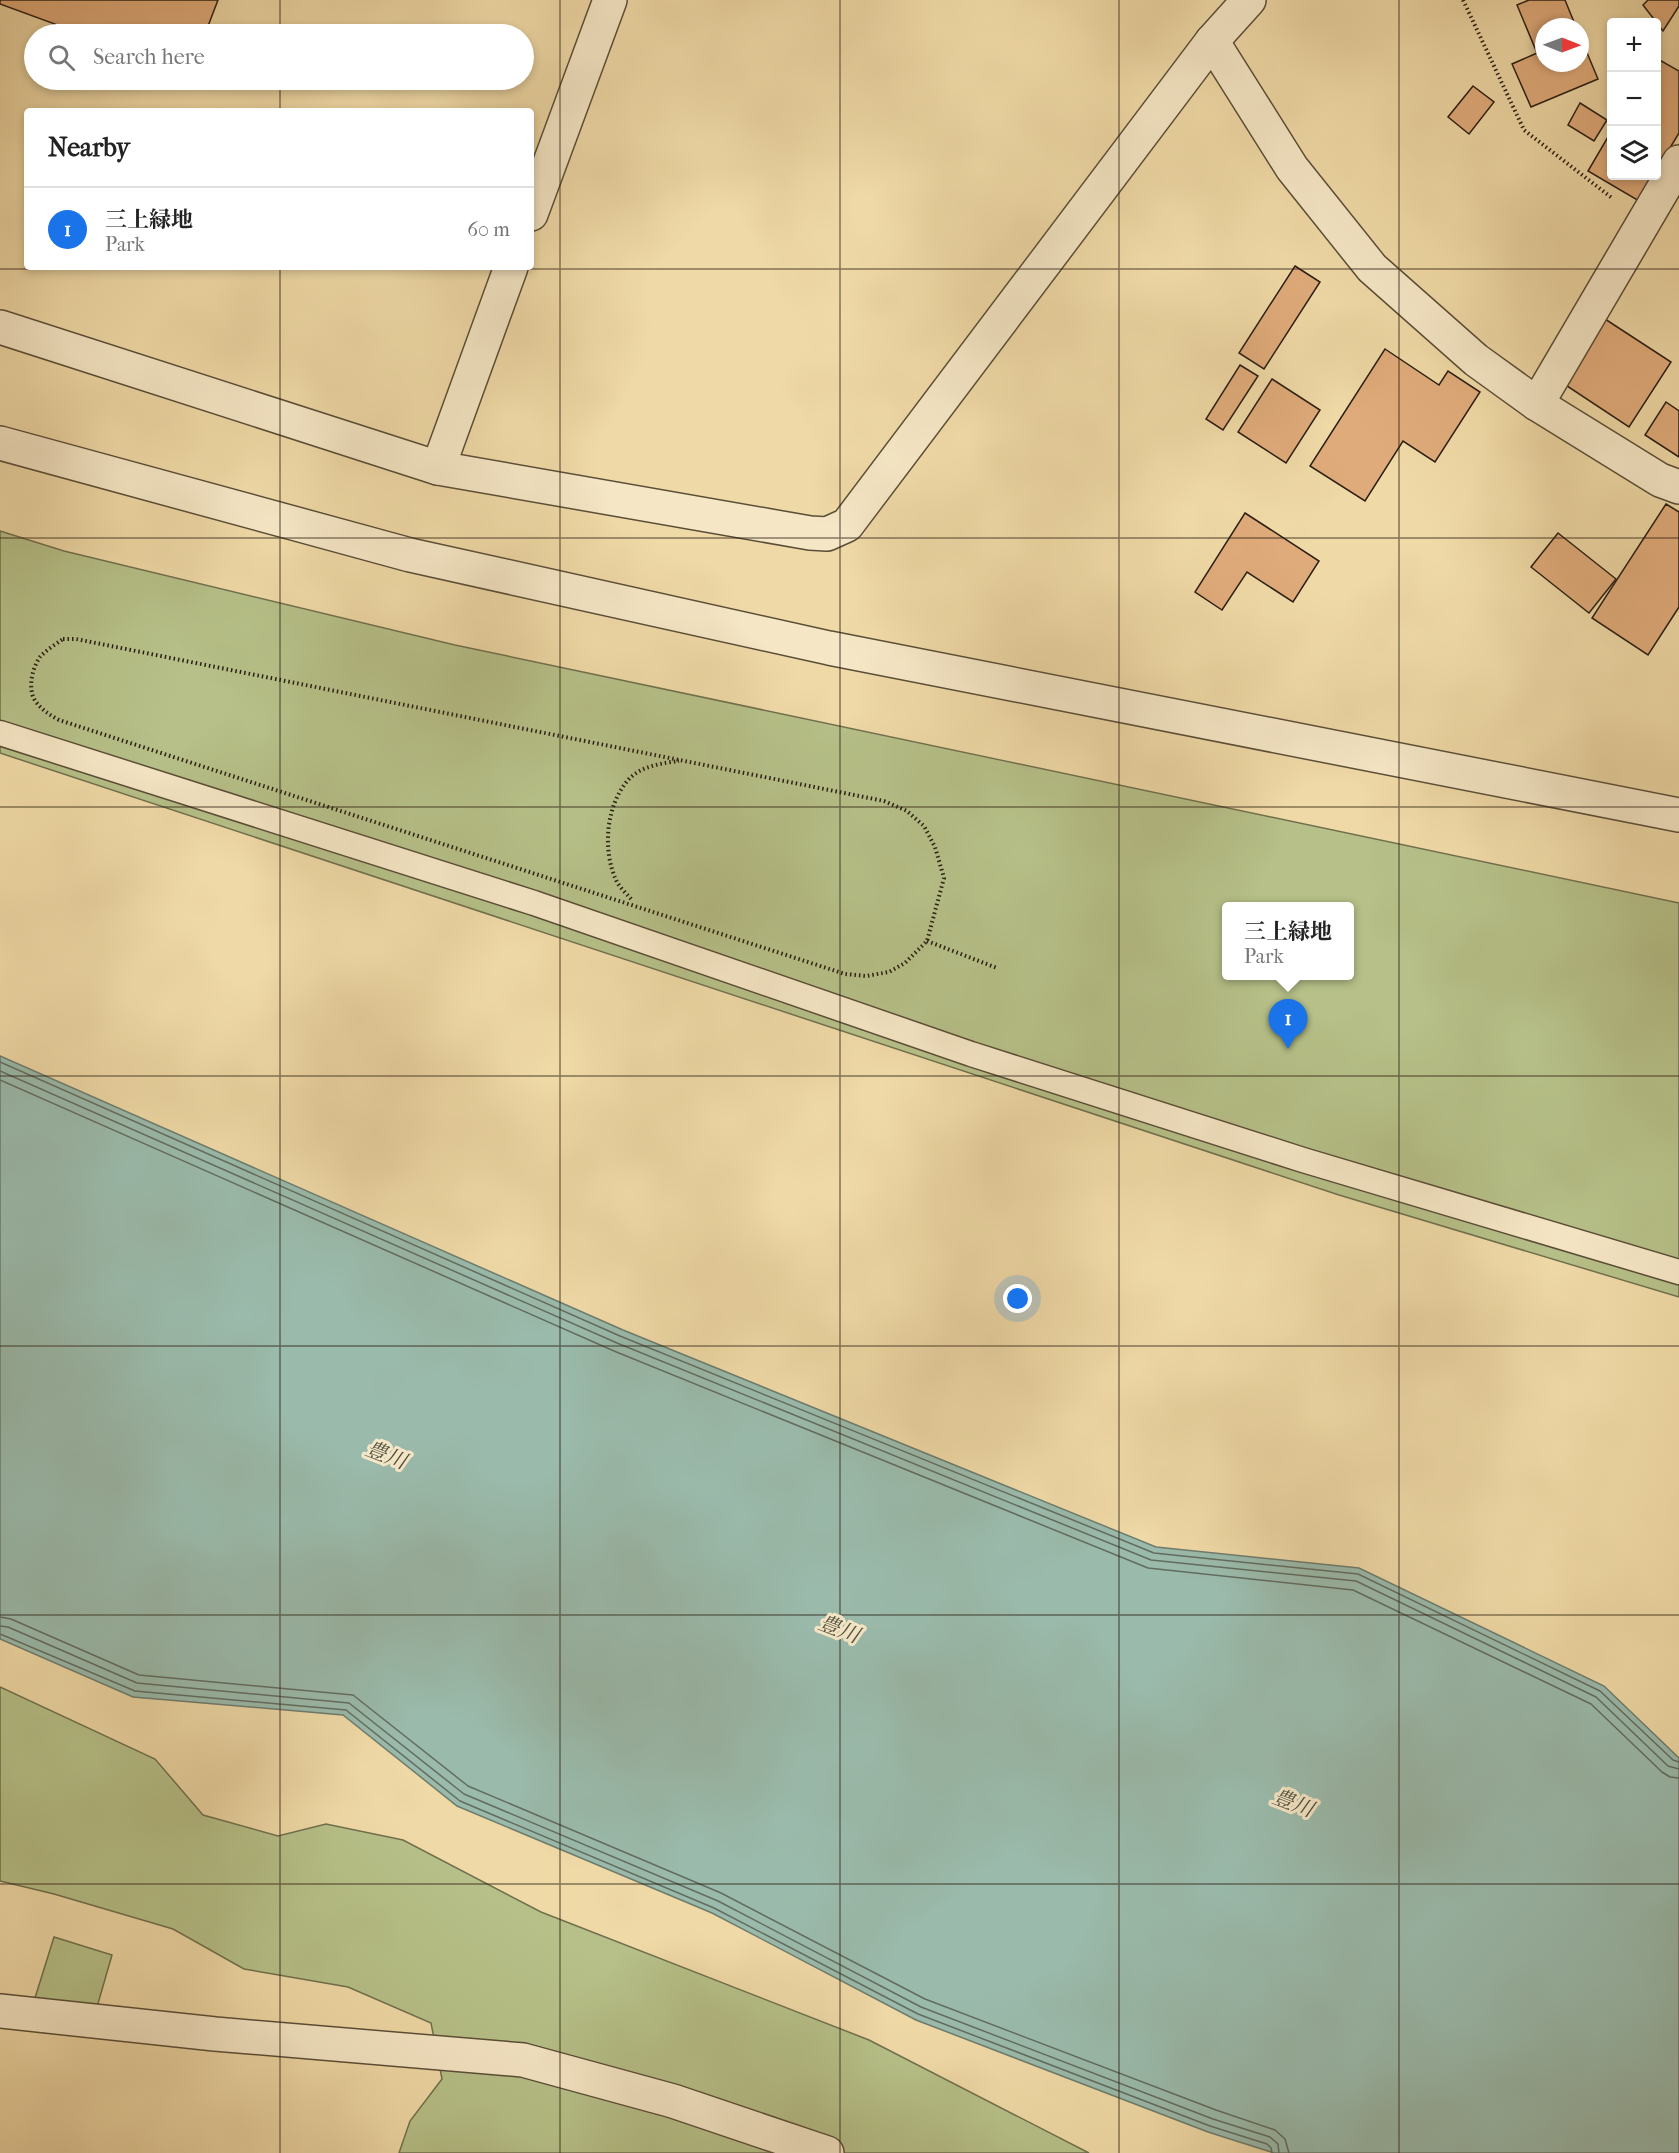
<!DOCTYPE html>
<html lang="en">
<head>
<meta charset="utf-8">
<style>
  :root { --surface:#fff; --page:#f2f2f2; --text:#222; --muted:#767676; --line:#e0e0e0; --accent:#1a73e8 }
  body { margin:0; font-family:"IM FELL French Canon","Noto Serif JP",serif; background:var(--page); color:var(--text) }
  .controls { position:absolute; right:18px; top:18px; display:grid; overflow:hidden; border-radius:6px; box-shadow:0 3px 9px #0003 }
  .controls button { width:54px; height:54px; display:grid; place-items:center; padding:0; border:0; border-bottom:2px solid var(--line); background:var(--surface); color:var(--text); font:30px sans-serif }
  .compass { position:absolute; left:1535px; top:18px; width:54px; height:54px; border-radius:50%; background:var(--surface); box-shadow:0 3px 9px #0003; rotate:91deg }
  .you { position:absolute; left:1018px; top:1299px; width:21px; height:21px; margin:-15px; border:4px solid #fff; border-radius:50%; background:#1a73e8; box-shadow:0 0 0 9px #1a73e833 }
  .badge { display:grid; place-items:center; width:39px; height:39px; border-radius:50%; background:var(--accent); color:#fff; font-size:20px; font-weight:700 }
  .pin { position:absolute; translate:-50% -50px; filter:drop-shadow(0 2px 3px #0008) }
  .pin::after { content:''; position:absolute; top:32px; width:21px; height:18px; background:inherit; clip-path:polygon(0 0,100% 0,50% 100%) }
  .popup { position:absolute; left:1222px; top:902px; width:132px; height:78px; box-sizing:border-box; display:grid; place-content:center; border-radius:6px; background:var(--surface); filter:drop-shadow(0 2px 4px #0005); font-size:20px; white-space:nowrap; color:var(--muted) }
  .popup b { font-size:22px; color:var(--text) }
  .popup::after { content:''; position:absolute; left:50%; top:100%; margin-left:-12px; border:12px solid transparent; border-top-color:var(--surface) }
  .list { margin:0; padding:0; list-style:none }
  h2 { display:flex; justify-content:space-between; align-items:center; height:78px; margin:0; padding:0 24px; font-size:26px }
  h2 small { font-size:20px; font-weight:400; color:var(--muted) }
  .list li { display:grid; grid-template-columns:39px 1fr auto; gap:18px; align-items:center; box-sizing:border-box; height:84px; padding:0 24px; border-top:2px solid var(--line) }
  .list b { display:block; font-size:22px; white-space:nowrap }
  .list p { margin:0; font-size:20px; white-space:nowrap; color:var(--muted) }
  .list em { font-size:20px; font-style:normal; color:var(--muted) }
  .icon { flex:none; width:33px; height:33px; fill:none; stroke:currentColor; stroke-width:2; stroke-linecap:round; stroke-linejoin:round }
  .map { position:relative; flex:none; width:1679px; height:2153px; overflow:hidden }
  .search { position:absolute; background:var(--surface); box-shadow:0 3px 9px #0003; left:24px; top:24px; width:510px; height:66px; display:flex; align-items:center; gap:15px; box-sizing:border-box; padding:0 21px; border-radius:33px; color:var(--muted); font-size:22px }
  .panel { position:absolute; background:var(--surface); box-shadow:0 3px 9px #0003; left:24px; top:108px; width:510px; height:162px; border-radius:6px }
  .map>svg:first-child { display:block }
  .green { fill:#b6c088; stroke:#70704e; stroke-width:1.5; fill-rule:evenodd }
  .water { fill:#9abaab; stroke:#6d7c6e; stroke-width:1.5 }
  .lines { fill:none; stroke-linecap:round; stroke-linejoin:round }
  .shore { stroke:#626c5f; stroke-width:1.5 }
  .building { fill:#e0ab7a; stroke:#2a1f13; stroke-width:1.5 }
  .service-casing { stroke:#5b4e38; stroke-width:27 }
  .minor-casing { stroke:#5b4e38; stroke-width:36 }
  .path { stroke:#2a1f13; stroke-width:4; stroke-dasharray:1.5 3; stroke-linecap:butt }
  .service { stroke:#f5e6c5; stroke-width:24 }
  .minor { stroke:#f5e6c5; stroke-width:33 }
  .grid { fill:none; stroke:#2a1f13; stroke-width:1.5; stroke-opacity:0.55 }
  .labels { text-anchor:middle; stroke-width:6; stroke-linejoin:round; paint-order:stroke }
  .water-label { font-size:21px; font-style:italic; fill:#4c4e41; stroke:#f5e6c5 }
</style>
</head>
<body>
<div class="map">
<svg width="1679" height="2153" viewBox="0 0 1679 2153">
  <rect width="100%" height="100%" fill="#efd9a6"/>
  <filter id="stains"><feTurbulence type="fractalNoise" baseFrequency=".00333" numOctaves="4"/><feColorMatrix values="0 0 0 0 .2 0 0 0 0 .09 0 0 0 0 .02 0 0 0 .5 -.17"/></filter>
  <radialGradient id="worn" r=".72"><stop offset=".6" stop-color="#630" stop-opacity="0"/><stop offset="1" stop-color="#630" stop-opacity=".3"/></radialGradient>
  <g class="green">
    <path d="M 0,531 L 64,551 L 455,645 L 1679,903 L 1679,1297 L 1339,1195 L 0,753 ZM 1226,906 L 1350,906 L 1350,976 L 1226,976 Z"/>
    <polygon points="0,1687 155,1759 203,1815 278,1836 326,1824 403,1840 541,1912 869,2040 1089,2153 399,2153 410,2121 442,2079 431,2023 348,1987 244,1969 173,1929 54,1894 0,1881"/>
    <polygon points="54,1937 112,1955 97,2007 35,1998"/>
  </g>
  <polygon class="water" points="0,1056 623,1330 1156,1547 1359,1568 1604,1686 1679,1758 1679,2153 1274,2153 1208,2132 916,2020 712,1913 457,1806 343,1715 133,1697 0,1639"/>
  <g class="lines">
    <g class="shore">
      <polyline points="0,1062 620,1336 1154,1553 1358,1574 1600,1691 1673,1760 1679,1762"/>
      <polyline points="0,1071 617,1343 1151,1560 1356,1581 1596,1697 1668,1766 1679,1769"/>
      <polyline points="0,1080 614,1351 1148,1568 1353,1590 1591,1704 1662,1772 1670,1777 1679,1778"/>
      <polyline points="0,1617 11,1619 139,1675 353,1695 468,1786 721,1893 925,1999 1216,2110 1275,2130 1285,2139 1289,2153"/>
      <polyline points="0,1626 8,1627 137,1683 349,1703 464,1794 718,1901 921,2007 1213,2119 1270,2137 1278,2144 1279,2153"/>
      <polyline points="0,1634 135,1691 346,1710 460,1801 714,1908 918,2014 1210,2126 1267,2144 1271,2148 1272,2153"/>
    </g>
  </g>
  <g class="building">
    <polygon points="0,0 218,0 205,34 82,34 0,4"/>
    <polygon points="1529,0 1565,0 1576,27 1544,27 1544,63 1580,63 1580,36 1598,79 1531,107 1512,64 1537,53 1517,5"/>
    <polygon points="1648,0 1679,0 1679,6 1663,31 1643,5"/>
    <polygon points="1656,58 1679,71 1679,133 1656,171"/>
    <polygon points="1473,86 1494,102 1469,134 1448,117"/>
    <polygon points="1580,103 1607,120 1594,141 1568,125"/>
    <polygon points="1612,130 1612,176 1654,176 1639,201 1588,171"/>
    <polygon points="1295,266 1320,282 1264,369 1239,353"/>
    <polygon points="1605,319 1671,362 1629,427 1564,384"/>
    <polygon points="1385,349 1439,385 1448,371 1480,392 1435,462 1403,441 1365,501 1310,466"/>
    <polygon points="1240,365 1258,376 1223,430 1206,419"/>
    <polygon points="1272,379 1320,410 1286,463 1238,432"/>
    <polygon points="1666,402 1679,411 1679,457 1645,435"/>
    <polygon points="1666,504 1679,512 1679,607 1648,655 1592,618"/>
    <polygon points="1245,513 1319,561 1293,602 1247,572 1222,610 1195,592"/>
    <polygon points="1558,533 1616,579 1589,613 1531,567"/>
  </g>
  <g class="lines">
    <g class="service-casing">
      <polyline id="service" points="0,733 534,903 971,1054 1303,1160 1679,1272"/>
    </g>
    <g class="minor-casing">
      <g id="minor">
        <polyline points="1212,41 1292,168 1372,268 1476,360 1537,404 1660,480 1679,487"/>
        <polyline points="531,214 610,0"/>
        <polyline points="0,327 438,468 810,533 827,534 847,525 1212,41 1249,0"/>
        <polyline points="1537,404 1679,162"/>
        <polyline points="0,443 410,555 829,648 1679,815"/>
        <polyline points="438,468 511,267"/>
        <polyline points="0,2011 215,2034 523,2060 673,2101 827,2153"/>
      </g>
    </g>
    <g class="path">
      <polyline points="1463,0 1524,130 1612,198"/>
      <path d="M 63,639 L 76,639 L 884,801 L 907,811 L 924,826 L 935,847 L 944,878 L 927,941 L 905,963 L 889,972 L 866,976 L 845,974 L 59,720 C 50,715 42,710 36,702 C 27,690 32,668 40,657 C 46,650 56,644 63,639 Z"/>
      <path d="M 631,899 C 626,893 619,887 616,880 C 602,849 606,803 630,778 C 642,766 663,763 679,761"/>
      <polyline points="927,941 997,968"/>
    </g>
    <use href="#service" class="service"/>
    <use href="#minor" class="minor"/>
  </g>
  <path class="grid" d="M 280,0 L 280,34M 560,0 L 560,2153M 840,0 L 840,2153M 1119,0 L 1119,2153M 1399,0 L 1399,2153M 280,80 L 280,111M 280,267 L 280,2153M 0,269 L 1679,269M 0,538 L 1679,538M 0,807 L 1679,807M 0,1076 L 1679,1076M 0,1346 L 1679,1346M 0,1615 L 1679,1615M 0,1884 L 1679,1884"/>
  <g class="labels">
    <g class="water-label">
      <text transform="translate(386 1455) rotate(21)" y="7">豊川</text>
      <text transform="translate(839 1629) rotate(21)" y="7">豊川</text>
      <text transform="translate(1293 1803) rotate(21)" y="7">豊川</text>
    </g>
  </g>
  <rect width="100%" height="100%" filter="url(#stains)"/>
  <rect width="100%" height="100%" fill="url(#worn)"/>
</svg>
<div class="controls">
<button>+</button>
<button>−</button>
<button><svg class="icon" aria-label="layers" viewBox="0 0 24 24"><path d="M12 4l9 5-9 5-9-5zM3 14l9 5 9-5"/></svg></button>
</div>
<svg class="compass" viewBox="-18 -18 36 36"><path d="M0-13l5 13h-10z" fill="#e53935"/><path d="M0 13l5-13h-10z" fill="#767676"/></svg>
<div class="you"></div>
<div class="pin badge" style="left:1288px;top:1049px">1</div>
<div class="popup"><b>三上緑地</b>Park</div>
<div class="search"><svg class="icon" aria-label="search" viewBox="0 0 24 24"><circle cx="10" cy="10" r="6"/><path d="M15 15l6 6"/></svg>Search here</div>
<section class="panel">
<h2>Nearby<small></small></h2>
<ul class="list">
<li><span class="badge">1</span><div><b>三上緑地</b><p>Park</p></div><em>60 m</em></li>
</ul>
</section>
</div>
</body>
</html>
